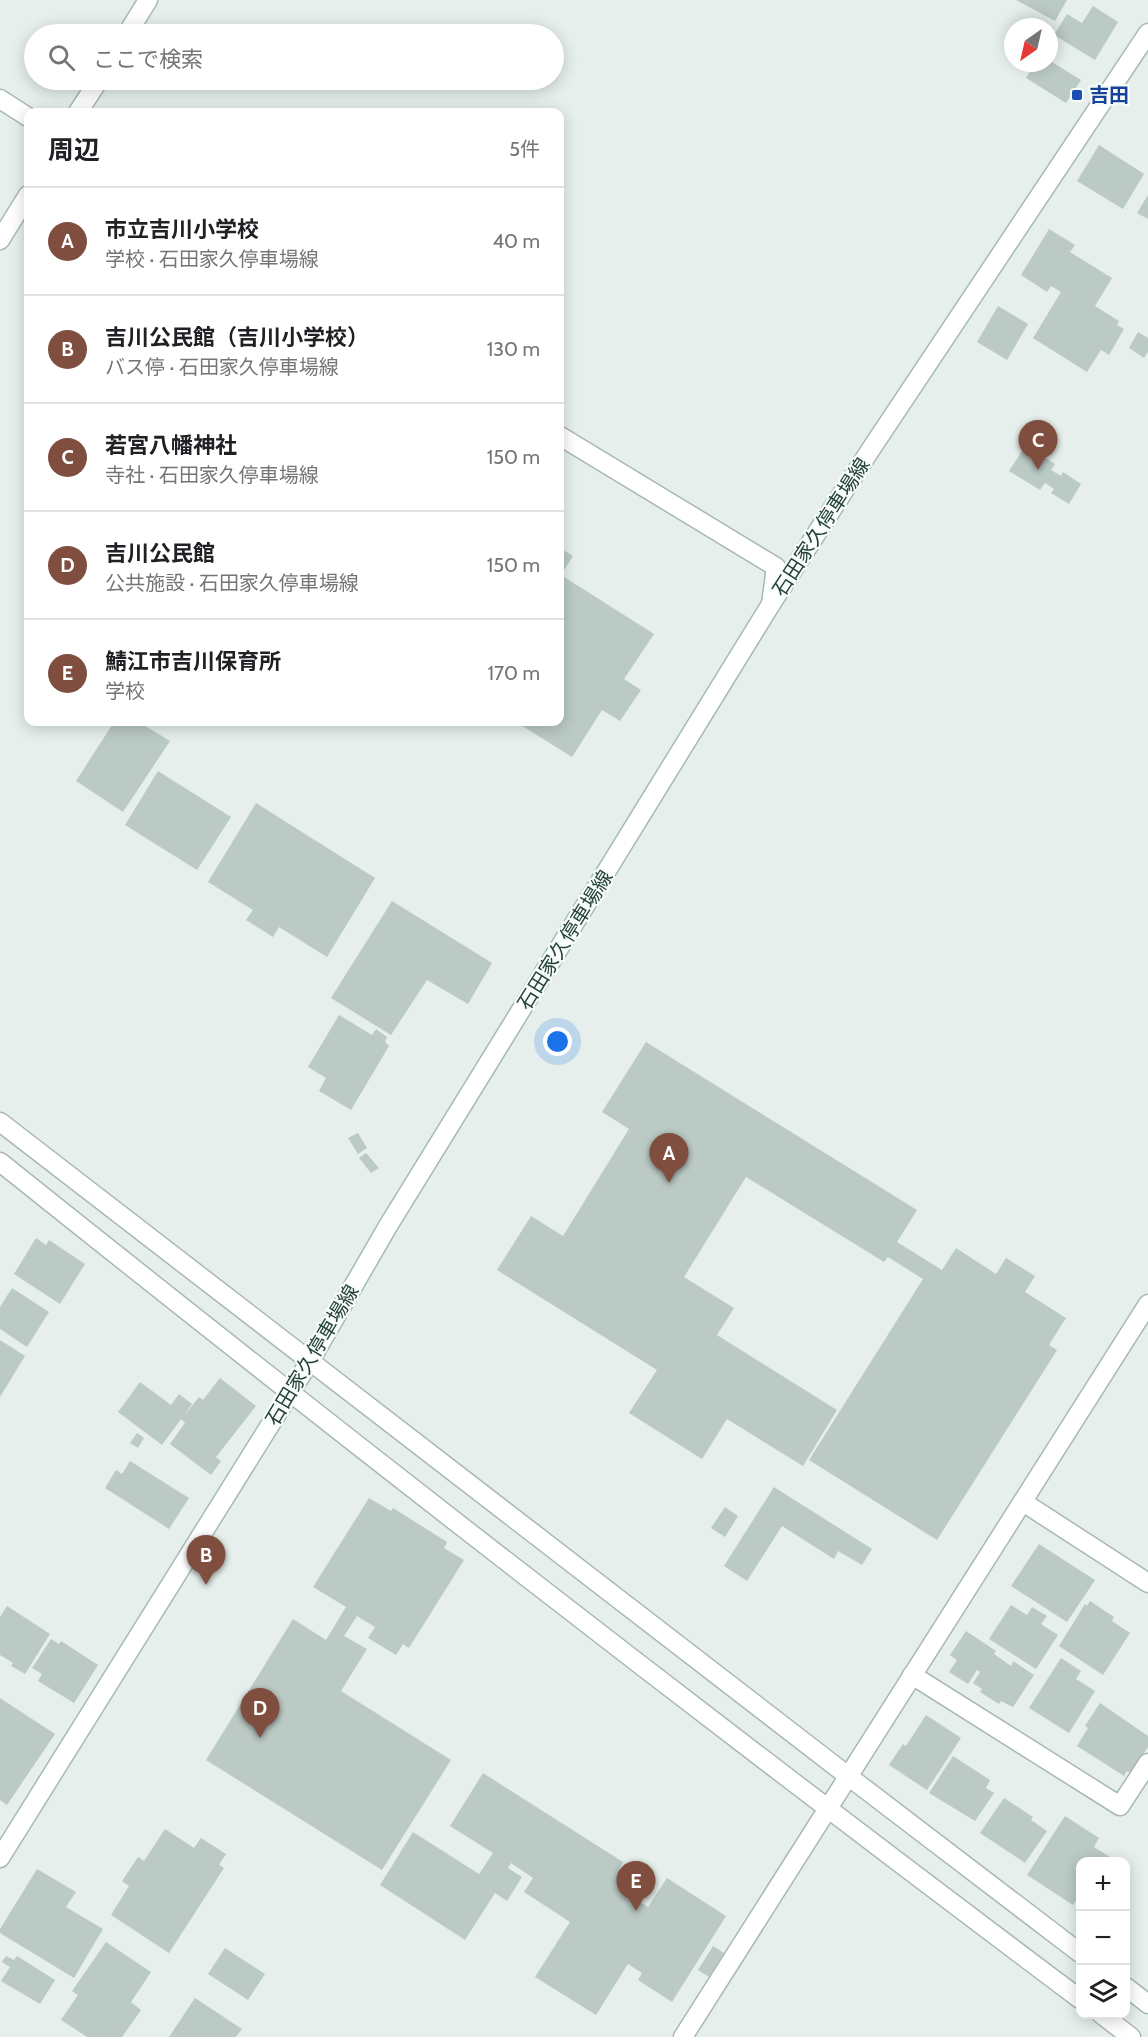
<!DOCTYPE html>
<html lang="ja">
<head>
<meta charset="utf-8">
<style>
  :root { --surface:#fff; --page:#f2f2f2; --text:#202124; --muted:#757577; --line:#e0e0e0; --accent:#7f4e3f }
  body { margin:0; font-family:Cabin,"Noto Sans JP",sans-serif; background:var(--page); color:var(--text) }
  .controls { position:absolute; right:18px; bottom:18px; display:grid; overflow:hidden; border-radius:12px; box-shadow:0 3px 15px #0003 }
  .controls button { width:54px; height:54px; display:grid; place-items:center; padding:0; border:0; border-bottom:2px solid var(--line); background:var(--surface); color:var(--text); font:30px sans-serif }
  .compass { position:absolute; left:1004px; top:18px; width:54px; height:54px; border-radius:50%; background:var(--surface); box-shadow:0 3px 15px #0003; rotate:214deg }
  .you { position:absolute; left:558px; top:1042px; width:21px; height:21px; margin:-15px; border:4px solid #fff; border-radius:50%; background:#1a73e8; box-shadow:0 0 0 9px #1a73e833 }
  .badge { display:grid; place-items:center; width:39px; height:39px; border-radius:50%; background:var(--accent); color:#fff; font-size:20px; font-weight:700 }
  .pin { position:absolute; translate:-50% -50px; filter:drop-shadow(0 2px 3px #0008) }
  .pin::after { content:''; position:absolute; top:32px; width:21px; height:18px; background:inherit; clip-path:polygon(0 0,100% 0,50% 100%) }
  .list { margin:0; padding:0; list-style:none }
  h2 { display:flex; justify-content:space-between; align-items:center; height:78px; margin:0; padding:0 24px; font-size:26px }
  h2 small { font-size:20px; font-weight:400; color:var(--muted) }
  .list li { display:grid; grid-template-columns:39px 1fr auto; gap:18px; align-items:center; box-sizing:border-box; height:108px; padding:0 24px; border-top:2px solid var(--line) }
  .list b { display:block; font-size:22px; white-space:nowrap }
  .list p { margin:0; font-size:20px; white-space:nowrap; color:var(--muted) }
  .list em { font-size:20px; font-style:normal; color:var(--muted) }
  .icon { flex:none; width:33px; height:33px; fill:none; stroke:currentColor; stroke-width:2; stroke-linecap:round; stroke-linejoin:round }
  .map { position:relative; flex:none; width:1148px; height:2037px; overflow:hidden }
  .search { position:absolute; background:var(--surface); box-shadow:0 3px 15px #0003; left:24px; top:24px; width:540px; height:66px; display:flex; align-items:center; gap:15px; box-sizing:border-box; padding:0 21px; border-radius:33px; color:var(--muted); font-size:22px }
  .panel { position:absolute; background:var(--surface); box-shadow:0 3px 15px #0003; left:24px; top:108px; width:540px; height:618px; border-radius:12px }
  .map>svg:first-child { display:block }
  .building { fill:#bbcac4 }
  .lines { fill:none; stroke-linecap:round; stroke-linejoin:round }
  .street-casing { stroke:#a8b8b2; stroke-width:21 }
  .secondary-casing { stroke:#a4bbb3; stroke-width:21 }
  .street { stroke:#fff; stroke-width:18 }
  .secondary { stroke:#fff; stroke-width:18 }
  .transit-dot { fill:#1a4fb4; stroke:#f7fbf9; stroke-width:2 }
  .labels { text-anchor:middle; stroke-width:4.5; stroke-linejoin:round; paint-order:stroke }
  .transit-label { font-size:20px; font-weight:bold; fill:#164399; stroke:#f7fbf9; text-anchor:start }
  .street-label { font-size:20px; fill:#24423a; stroke:#f7fbf9 }
</style>
</head>
<body>
<div class="map">
<svg width="1148" height="2037" viewBox="0 0 1148 2037">
  <rect width="100%" height="100%" fill="#e6efeb"/>
  <g class="building">
    <polygon points="1016,0 1067,0 1055,21"/>
    <polygon points="1093,6 1118,22 1095,60 1054,35 1067,14 1082,23"/>
    <polygon points="1049,60 1081,80 1066,103 1026,78 1036,63 1049,63"/>
    <polygon points="1099,145 1144,174 1123,209 1077,181"/>
    <polygon points="1148,195 1148,219 1137,213"/>
    <polygon points="1049,229 1075,245 1070,252 1112,278 1095,306 1119,321 1117,325 1124,329 1109,355 1101,350 1087,372 1033,338 1061,292 1051,286 1047,292 1021,275"/>
    <polygon points="998,306 1028,324 1007,360 977,342"/>
    <polygon points="1138,332 1148,338 1148,352 1144,358 1129,348"/>
    <polygon points="1026,445 1055,464 1051,470 1061,476 1063,472 1081,484 1069,504 1051,493 1054,489 1045,483 1040,490 1009,471"/>
    <polygon points="560,548 573,556 561,575 654,634 624,679 641,690 620,721 602,710 572,757 516,722 560,722"/>
    <polygon points="114,722 139,722 170,741 123,812 76,781"/>
    <polygon points="158,771 231,817 197,870 125,825"/>
    <polygon points="256,803 375,878 327,957 279,927 273,937 246,920 253,910 208,882"/>
    <polygon points="392,901 492,963 468,1004 427,980 391,1035 331,998"/>
    <polygon points="339,1015 372,1035 376,1029 387,1037 385,1042 389,1046 351,1110 319,1091 326,1078 308,1067"/>
    <polygon points="646,1042 917,1210 897,1242 942,1270 956,1248 996,1274 1006,1258 1035,1276 1025,1292 1066,1318 1049,1345 1057,1350 937,1540 809,1460 923,1279 888,1257 884,1262 746,1177 684,1277 734,1308 717,1335 837,1410 803,1466 727,1419 702,1459 629,1413 657,1370 497,1270 531,1216 563,1236 629,1129 602,1112"/>
    <polygon points="358,1133 367,1148 358,1154 348,1138"/>
    <polygon points="366,1153 379,1168 371,1173 359,1158"/>
    <polygon points="36,1238 46,1245 49,1240 85,1264 60,1304 14,1274"/>
    <polygon points="12,1288 49,1312 27,1347 0,1329 0,1307"/>
    <polygon points="0,1340 25,1356 0,1397"/>
    <polygon points="220,1378 256,1406 216,1457 221,1461 211,1475 170,1444 185,1423 181,1419 162,1445 118,1412 140,1382 171,1405 179,1394 192,1404 184,1416 199,1397 203,1400"/>
    <polygon points="137,1433 144,1438 138,1448 130,1443"/>
    <polygon points="130,1461 189,1498 169,1529 105,1488 116,1470 122,1474"/>
    <polygon points="774,1487 872,1549 862,1565 838,1551 834,1559 782,1526 747,1581 724,1566"/>
    <polygon points="369,1498 391,1511 393,1508 447,1542 444,1548 464,1560 409,1648 403,1644 396,1655 368,1638 375,1627 357,1616 344,1636 367,1649 341,1691 451,1760 382,1870 206,1760 293,1619 326,1640 346,1607 313,1587"/>
    <polygon points="725,1507 738,1516 725,1537 711,1528"/>
    <polygon points="1039,1544 1095,1580 1067,1622 1011,1586"/>
    <polygon points="1090,1601 1114,1617 1112,1621 1130,1633 1103,1675 1059,1646 1085,1604 1087,1606"/>
    <polygon points="1011,1605 1027,1615 1032,1607 1047,1616 1041,1624 1058,1635 1036,1669 989,1639"/>
    <polygon points="7,1606 50,1634 25,1674 11,1666 13,1663 0,1655 0,1617"/>
    <polygon points="966,1631 996,1651 994,1654 1011,1666 1013,1661 1034,1675 1013,1707 1001,1701 999,1704 980,1692 982,1689 973,1683 980,1672 977,1670 968,1684 949,1672 957,1660 950,1655"/>
    <polygon points="51,1639 59,1644 61,1641 98,1665 74,1703 38,1681 42,1674 32,1668"/>
    <polygon points="1061,1658 1081,1671 1076,1679 1095,1691 1069,1733 1029,1708"/>
    <polygon points="0,1698 55,1734 7,1805 0,1800"/>
    <polygon points="1100,1703 1148,1736 1148,1747 1131,1773 1127,1771 1124,1776 1077,1746 1088,1728 1085,1726"/>
    <polygon points="926,1715 961,1738 927,1790 889,1765 903,1744 906,1746"/>
    <polygon points="953,1756 990,1780 986,1788 994,1793 975,1821 929,1793"/>
    <polygon points="483,1773 623,1862 619,1869 648,1888 640,1902 648,1907 667,1878 726,1916 672,2002 638,1980 642,1973 628,1964 596,2015 535,1977 570,1922 524,1892 533,1878 511,1863 508,1868 522,1877 507,1901 495,1893 465,1940 380,1885 413,1832 479,1874 493,1853 450,1826"/>
    <polygon points="1004,1798 1033,1817 1031,1820 1047,1831 1025,1863 980,1833"/>
    <polygon points="1065,1816 1099,1838 1094,1847 1110,1857 1107,1862 1080,1862 1080,1894 1073,1905 1027,1875"/>
    <polygon points="165,1829 194,1848 201,1838 226,1854 219,1865 224,1868 169,1953 111,1915 129,1886 122,1881 138,1857 144,1861"/>
    <polygon points="37,1869 76,1892 66,1907 103,1929 74,1978 0,1933 0,1929"/>
    <polygon points="106,1942 151,1972 131,2002 141,2010 122,2037 87,2037 61,2020 78,1995 72,1991"/>
    <polygon points="713,1946 724,1953 709,1977 698,1970"/>
    <polygon points="225,1948 265,1974 248,2000 208,1974"/>
    <polygon points="6,1956 14,1960 17,1956 55,1980 40,2004 1,1981 10,1967 2,1962"/>
    <polygon points="195,1998 242,2029 236,2037 169,2037"/>
  </g>
  <g class="lines">
    <g class="street-casing">
      <g id="street">
        <polyline points="127,34 148,0"/>
        <polyline points="0,99 28,117"/>
        <polyline points="78,112 99,80"/>
        <polyline points="0,240 28,195"/>
        <polyline points="560,436 776,567 771,604"/>
        <polyline points="0,1122 848,1776 1080,1953"/>
        <path d="M 0,1162 C 356,1447 716,1726 1080,1999"/>
        <polyline points="1023,1502 1148,1583"/>
        <polyline points="912,1675 1120,1806 1148,1763"/>
        <polyline points="1126,1987 1148,2004"/>
        <polyline points="1101,2014 1131,2037"/>
        <polyline points="683,2037 1148,1304"/>
      </g>
    </g>
    <g class="secondary-casing">
      <polyline id="secondary" points="0,1858 310,1361 388,1226 771,604 871,449 1148,33"/>
    </g>
    <use href="#street" class="street"/>
    <use href="#secondary" class="secondary"/>
  </g>
  <rect class="transit-dot" x="1071" y="89" width="12" height="12" rx="3"/>
  <g class="labels">
    <g class="transit-label">
      <text x="1089" y="102">吉田</text>
    </g>
    <g class="street-label">
      <text transform="translate(821 527) rotate(-57)" y="7">石田家久停車場線</text>
      <text transform="translate(565 940) rotate(-58)" y="7">石田家久停車場線</text>
      <text transform="translate(312 1355) rotate(-59)" y="7">石田家久停車場線</text>
    </g>
  </g>
</svg>
<div class="controls">
<button>+</button>
<button>−</button>
<button><svg class="icon" aria-label="layers" viewBox="0 0 24 24"><path d="M12 4l9 5-9 5-9-5zM3 14l9 5 9-5"/></svg></button>
</div>
<svg class="compass" viewBox="-18 -18 36 36"><path d="M0-13l5 13h-10z" fill="#e53935"/><path d="M0 13l5-13h-10z" fill="#757577"/></svg>
<div class="you"></div>
<div class="pin badge" style="left:669px;top:1183px">A</div>
<div class="pin badge" style="left:206px;top:1585px">B</div>
<div class="pin badge" style="left:1038px;top:470px">C</div>
<div class="pin badge" style="left:260px;top:1738px">D</div>
<div class="pin badge" style="left:636px;top:1911px">E</div>
<div class="search"><svg class="icon" aria-label="search" viewBox="0 0 24 24"><circle cx="10" cy="10" r="6"/><path d="M15 15l6 6"/></svg>ここで検索</div>
<section class="panel">
<h2>周辺<small>5件</small></h2>
<ul class="list">
<li><span class="badge">A</span><div><b>市立吉川小学校</b><p>学校 · 石田家久停車場線</p></div><em>40 m</em></li>
<li><span class="badge">B</span><div><b>吉川公民館（吉川小学校）</b><p>バス停 · 石田家久停車場線</p></div><em>130 m</em></li>
<li><span class="badge">C</span><div><b>若宮八幡神社</b><p>寺社 · 石田家久停車場線</p></div><em>150 m</em></li>
<li><span class="badge">D</span><div><b>吉川公民館</b><p>公共施設 · 石田家久停車場線</p></div><em>150 m</em></li>
<li><span class="badge">E</span><div><b>鯖江市吉川保育所</b><p>学校</p></div><em>170 m</em></li>
</ul>
</section>
</div>
</body>
</html>
